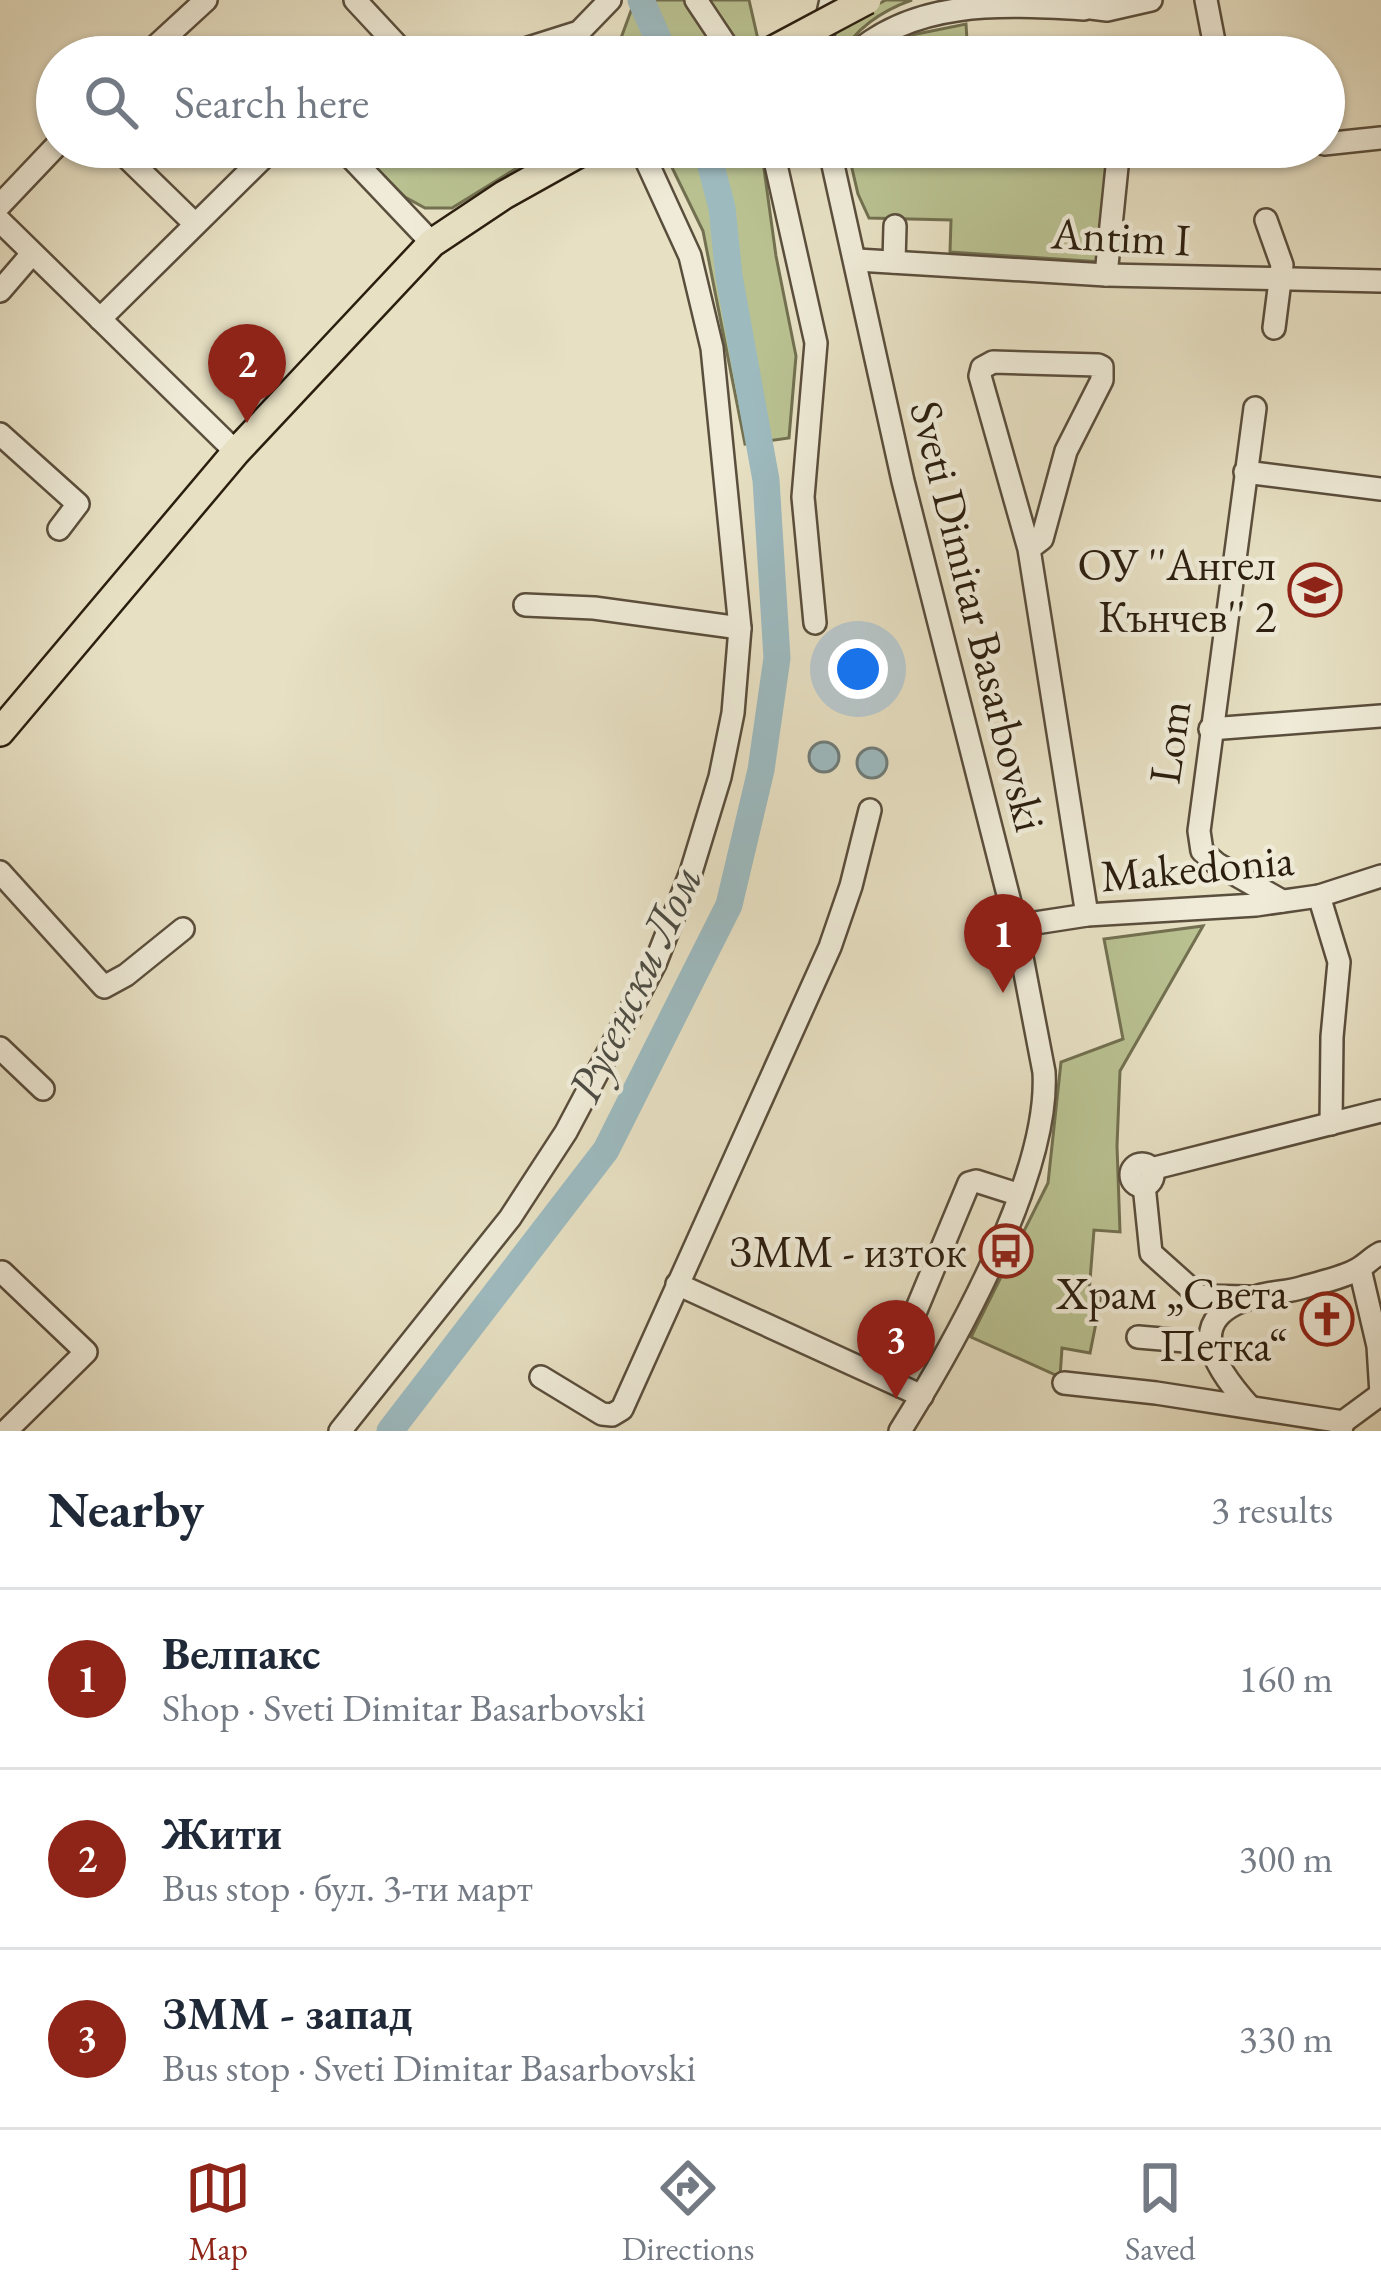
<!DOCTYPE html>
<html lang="en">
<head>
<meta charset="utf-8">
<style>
  :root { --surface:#fff; --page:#f2f2f3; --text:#1f2937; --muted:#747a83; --line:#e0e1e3; --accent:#8f2418 }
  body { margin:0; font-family:"EB Garamond",serif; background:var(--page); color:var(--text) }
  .you { position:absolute; left:858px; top:669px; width:42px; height:42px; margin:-30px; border:9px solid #fff; border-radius:50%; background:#1a73e8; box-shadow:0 0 0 18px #1a73e833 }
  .badge { display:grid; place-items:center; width:78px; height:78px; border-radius:50%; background:var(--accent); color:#fff; font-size:39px; font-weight:700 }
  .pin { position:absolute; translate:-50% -99px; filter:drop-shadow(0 3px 6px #0008) }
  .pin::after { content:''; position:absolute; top:63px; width:42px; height:36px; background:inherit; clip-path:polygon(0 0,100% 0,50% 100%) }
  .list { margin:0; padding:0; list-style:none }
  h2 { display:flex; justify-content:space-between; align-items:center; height:156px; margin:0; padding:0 48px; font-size:51px }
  h2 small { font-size:39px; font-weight:400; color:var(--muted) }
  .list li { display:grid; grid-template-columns:78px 1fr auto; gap:36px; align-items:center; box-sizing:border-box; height:180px; padding:0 48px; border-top:3px solid var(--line) }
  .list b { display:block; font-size:45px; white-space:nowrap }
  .list p { margin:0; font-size:39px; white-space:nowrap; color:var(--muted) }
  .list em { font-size:39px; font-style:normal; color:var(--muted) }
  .icon { flex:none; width:66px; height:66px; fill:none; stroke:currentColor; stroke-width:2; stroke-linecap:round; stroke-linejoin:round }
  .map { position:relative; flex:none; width:1381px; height:1431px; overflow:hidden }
  .search { position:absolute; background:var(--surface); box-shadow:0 3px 9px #0004; left:36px; right:36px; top:36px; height:132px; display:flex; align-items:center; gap:30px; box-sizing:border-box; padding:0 42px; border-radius:66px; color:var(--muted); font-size:45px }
  .sheet { height:696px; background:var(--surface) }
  nav { display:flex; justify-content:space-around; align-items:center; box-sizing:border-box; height:168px; border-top:3px solid var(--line); background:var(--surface); font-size:33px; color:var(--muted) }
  nav a { display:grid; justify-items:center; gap:6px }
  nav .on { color:var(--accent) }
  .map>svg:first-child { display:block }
  .green { fill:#b9c191; stroke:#727050; stroke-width:3 }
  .water { fill:#9dbabf; stroke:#6f7c79; stroke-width:3 }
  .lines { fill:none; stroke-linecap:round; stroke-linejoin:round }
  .river { stroke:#9dbabf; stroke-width:27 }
  .minor-casing { stroke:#5a4e3c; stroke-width:26 }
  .major-casing { stroke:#2b1e0f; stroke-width:32 }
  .minor { stroke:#efebd8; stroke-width:21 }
  .major { stroke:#e7e0c3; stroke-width:27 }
  .major-bridge-casing { stroke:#2b1e0f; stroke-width:32; stroke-linecap:butt }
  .major-bridge { stroke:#e7e0c3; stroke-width:27 }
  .labels { text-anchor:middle; stroke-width:9; stroke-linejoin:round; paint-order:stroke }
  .street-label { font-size:45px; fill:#2b1e0f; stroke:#efebd8 }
  .poi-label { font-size:45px; fill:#2b1e0f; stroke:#efebd8; text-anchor:end }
  .water-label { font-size:48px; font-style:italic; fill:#4d4d44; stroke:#efebd8 }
</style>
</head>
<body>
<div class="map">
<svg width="1381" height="1431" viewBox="0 0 1381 1431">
  <rect width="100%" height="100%" fill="#e7e0c3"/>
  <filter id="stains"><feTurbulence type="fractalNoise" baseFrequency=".00167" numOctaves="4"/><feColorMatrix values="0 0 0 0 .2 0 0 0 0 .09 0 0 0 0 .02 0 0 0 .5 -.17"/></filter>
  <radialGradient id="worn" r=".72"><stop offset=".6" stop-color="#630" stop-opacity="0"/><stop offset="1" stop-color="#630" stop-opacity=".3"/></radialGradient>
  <g class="green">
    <polygon points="635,0 749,0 759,44 757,57 614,57"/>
    <path d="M 886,0 L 912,0 C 883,10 854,29 840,57 L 824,57 L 830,29 Z"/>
    <polygon points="966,24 968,57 879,57 907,36"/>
    <polygon points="371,147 551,147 452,208 425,208 405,197 375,167"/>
    <polygon points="662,147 761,147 776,256 796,356 789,438 745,444 703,231"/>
    <polygon points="847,147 1108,147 1102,262 950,252 951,220 869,218 858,194"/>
    <polygon points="1203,926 1120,1071 1117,1146 1120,1232 1094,1230 1089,1293 1101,1298 1090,1353 1062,1348 1060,1377 971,1337 1048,1183 1061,1062 1123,1039 1104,939"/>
  </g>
  <g class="water">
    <circle cx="824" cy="757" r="15"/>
    <circle cx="872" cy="763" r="15"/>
  </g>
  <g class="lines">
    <g class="river">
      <polyline points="641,0 666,57"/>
      <polyline points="390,1431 606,1150 729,905 761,770 777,658 766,480 729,276 722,208 706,147"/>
    </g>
    <g class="minor-casing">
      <g id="minor">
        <polyline points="355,0 408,57"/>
        <polyline points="696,0 734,57"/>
        <polyline points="1206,0 1217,57"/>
        <polyline points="1075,6 1107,10 1151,0"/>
        <polyline points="144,57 206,0"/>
        <polyline points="500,57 579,32 610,0"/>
        <polyline points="701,57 714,46 719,35"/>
        <polyline points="818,57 831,0"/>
        <path d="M 851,57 C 913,0 997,4 1084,9"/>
        <polyline points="1324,144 1381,138"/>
        <polyline points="116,147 195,224"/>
        <polyline points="341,147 432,243"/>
        <polyline points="772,147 816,343 803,497 815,623"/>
        <path d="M 829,147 L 903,481 L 1016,926 L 1044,1072 C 1050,1175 955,1343 900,1431"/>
        <polyline points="1245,147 1259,147"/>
        <polyline points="0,205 57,145"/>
        <polyline points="1266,220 1282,265 1274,328"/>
        <polyline points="0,221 236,452"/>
        <polyline points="857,260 1106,275 1381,281"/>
        <polyline points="894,262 895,226"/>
        <polyline points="1106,275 1119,147"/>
        <polyline points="0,291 31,255"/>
        <polyline points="100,319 274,147"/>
        <polyline points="1255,408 1199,831 1202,851 1217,864 1282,901"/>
        <polyline points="0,434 78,504 59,529"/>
        <polyline points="1245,472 1381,489"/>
        <polyline points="1029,549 1042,539 1066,451 1102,380 1102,367 1098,365 993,362 982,368 980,376 1029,549 1087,915"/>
        <polyline points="525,605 594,608 740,628"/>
        <polyline points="1210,729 1381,716"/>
        <polyline points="0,872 104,987 126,975 183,929"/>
        <polyline points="1319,896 1339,962 1332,1037 1331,1124"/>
        <polyline points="1016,926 1087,915 1256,905 1319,896 1381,876"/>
        <polyline points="0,1048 43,1089"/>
        <circle cx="1142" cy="1175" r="11"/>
        <polyline points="1151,1169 1381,1111"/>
        <polyline points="1144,1185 1151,1253 1199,1296 1248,1297"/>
        <polyline points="2,1272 86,1352 6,1431"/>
        <polyline points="677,1284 922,1396"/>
        <polyline points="910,1325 969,1183 976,1181 1020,1195"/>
        <polyline points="1138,1337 1209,1343"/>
        <polyline points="541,1377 602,1414 612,1415 622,1409 830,947 851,886 870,810"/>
        <polyline points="1064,1383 1156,1393 1343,1422 1341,1431"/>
        <path d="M 1250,1407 C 1213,1366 1180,1316 1258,1296 C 1273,1292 1289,1292 1304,1287 C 1321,1282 1343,1278 1358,1269 C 1367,1264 1371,1258 1381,1253"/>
        <polyline points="1343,1422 1381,1394 1378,1346 1360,1269"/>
        <polyline points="340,1431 510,1218 566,1132 655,964 691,872 720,777 733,713 740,628 712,348 690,256 640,147"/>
      </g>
    </g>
    <g class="major-casing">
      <polyline id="major" points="0,732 236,452 432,243 504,195 590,147"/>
    </g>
    <use href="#minor" class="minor"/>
    <use href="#major" class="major"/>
    <g class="major-bridge-casing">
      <polyline id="major-bridge" points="760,57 867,0"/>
    </g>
    <use href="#major-bridge" class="major-bridge"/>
  </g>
  <defs>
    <g id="school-ring" transform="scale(2.7)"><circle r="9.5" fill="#efebd8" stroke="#8f2418" stroke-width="1.5"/><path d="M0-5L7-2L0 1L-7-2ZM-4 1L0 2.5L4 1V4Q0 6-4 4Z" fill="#8f2418"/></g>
    <g id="bus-ring" transform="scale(2.7)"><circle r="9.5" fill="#efebd8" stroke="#8f2418" stroke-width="1.5"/><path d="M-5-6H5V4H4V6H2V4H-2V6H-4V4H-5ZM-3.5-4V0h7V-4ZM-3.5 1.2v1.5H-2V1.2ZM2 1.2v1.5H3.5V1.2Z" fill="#8f2418"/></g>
    <g id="church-ring" transform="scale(2.7)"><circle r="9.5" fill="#efebd8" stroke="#8f2418" stroke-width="1.5"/><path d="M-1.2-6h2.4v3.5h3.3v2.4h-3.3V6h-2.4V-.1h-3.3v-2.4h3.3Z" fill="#8f2418"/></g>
  </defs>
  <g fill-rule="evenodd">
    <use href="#school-ring" x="1315" y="590"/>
    <use href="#bus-ring" x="1006" y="1251"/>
    <use href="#church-ring" x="1327" y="1319"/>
  </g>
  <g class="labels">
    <g class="street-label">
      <text transform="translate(1121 236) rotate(3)" y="16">Antim I</text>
      <text transform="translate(979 616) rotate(76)" y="16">Sveti Dimitar Basarbovski</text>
      <text transform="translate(1169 742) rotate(-82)" y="16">Lom</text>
      <text transform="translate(1197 867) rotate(-5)" y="16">Makedonia</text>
    </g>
    <g class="poi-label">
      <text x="1276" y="580">ОУ ''Ангел<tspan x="1276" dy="52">Кънчев'' 2</tspan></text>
      <text x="967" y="1267">ЗММ - изток</text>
      <text x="1288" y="1309">Храм „Света<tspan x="1288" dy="52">Петка“</tspan></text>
    </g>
    <g class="water-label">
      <text transform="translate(634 983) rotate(-65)" y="17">Русенски Лом</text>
    </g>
  </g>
  <rect width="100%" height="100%" filter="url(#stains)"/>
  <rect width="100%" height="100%" fill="url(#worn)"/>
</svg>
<div class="you"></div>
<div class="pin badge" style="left:1003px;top:993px">1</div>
<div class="pin badge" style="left:247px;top:423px">2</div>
<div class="pin badge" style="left:896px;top:1399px">3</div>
<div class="search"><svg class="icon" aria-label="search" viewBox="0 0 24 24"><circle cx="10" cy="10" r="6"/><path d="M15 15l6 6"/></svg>Search here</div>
</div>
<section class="sheet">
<h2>Nearby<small>3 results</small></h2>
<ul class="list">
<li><span class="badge">1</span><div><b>Велпакс</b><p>Shop · Sveti Dimitar Basarbovski</p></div><em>160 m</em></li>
<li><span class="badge">2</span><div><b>Жити</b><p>Bus stop · бул. 3-ти март</p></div><em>300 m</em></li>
<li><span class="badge">3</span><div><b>ЗММ - запад</b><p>Bus stop · Sveti Dimitar Basarbovski</p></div><em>330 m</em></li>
</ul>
</section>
<nav>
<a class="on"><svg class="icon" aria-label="map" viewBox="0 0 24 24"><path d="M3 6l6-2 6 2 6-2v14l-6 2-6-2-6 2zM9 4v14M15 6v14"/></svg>Map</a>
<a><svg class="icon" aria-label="directions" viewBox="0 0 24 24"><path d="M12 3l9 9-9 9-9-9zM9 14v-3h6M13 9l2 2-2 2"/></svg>Directions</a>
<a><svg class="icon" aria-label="saved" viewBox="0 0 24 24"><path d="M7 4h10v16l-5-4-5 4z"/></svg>Saved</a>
</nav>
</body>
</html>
